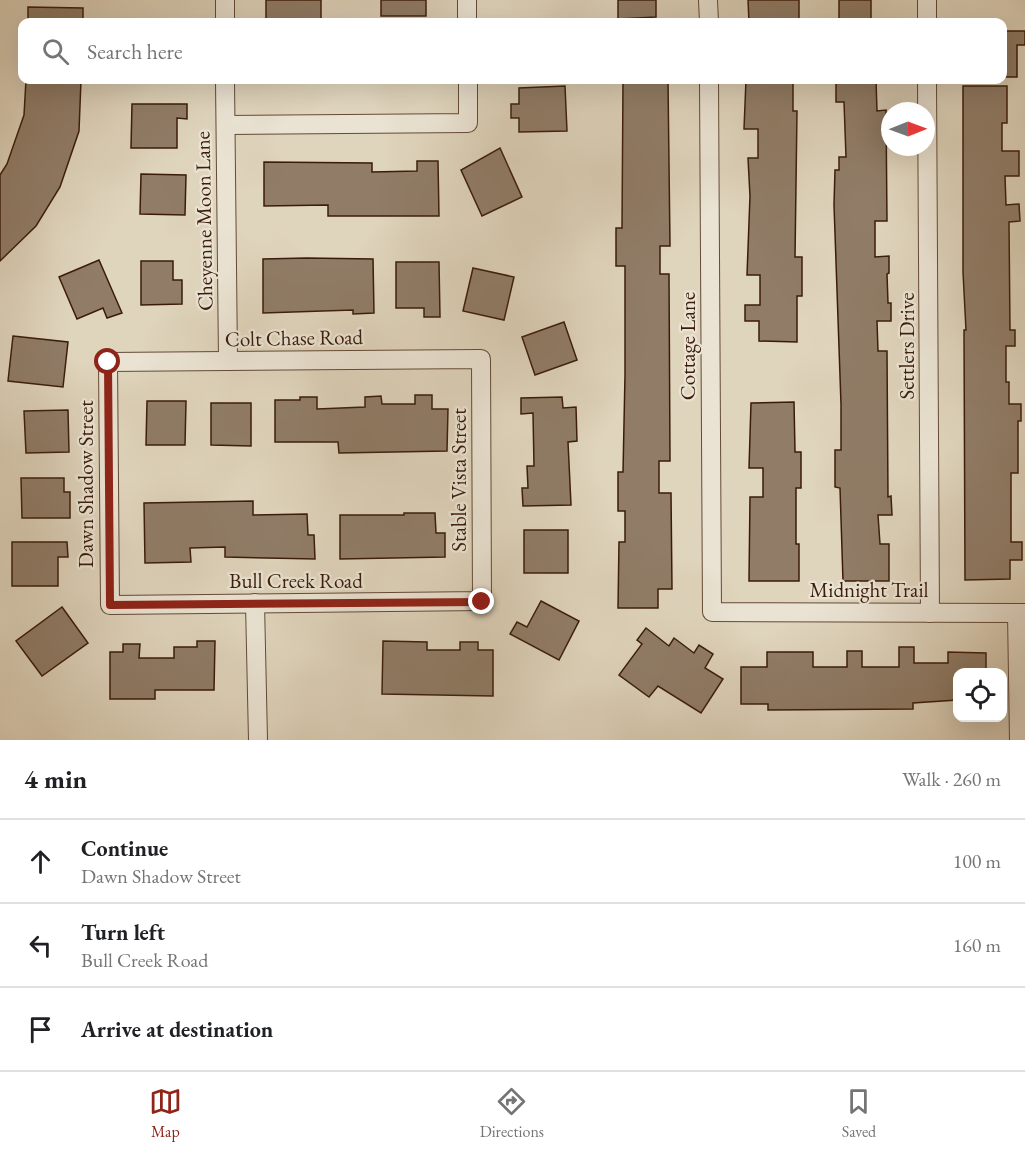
<!DOCTYPE html>
<html lang="en">
<head>
<meta charset="utf-8">
<style>
  :root { --surface:#fff; --page:#f2f2f2; --text:#202124; --muted:#757577; --line:#e0e0e0; --accent:#8f2418 }
  body { margin:0; font-family:"EB Garamond",serif; background:var(--page); color:var(--text) }
  .controls { position:absolute; right:18px; bottom:18px; display:grid; overflow:hidden; border-radius:12px; box-shadow:0 6px 24px #0002 }
  .controls button { width:54px; height:54px; display:grid; place-items:center; padding:0; border:0; border-bottom:2px solid var(--line); background:var(--surface); color:var(--text); font:30px sans-serif }
  .compass { position:absolute; left:881px; top:102px; width:54px; height:54px; border-radius:50%; background:var(--surface); box-shadow:0 6px 24px #0002; rotate:89deg }
  .stop { position:absolute; width:18px; height:18px; margin:-14px; border:4px solid #8f2418; border-radius:50%; background:#fff }
  .stop.end { background:#8f2418; border-color:#fff; box-shadow:0 2px 6px #0008 }
  .list { margin:0; padding:0; list-style:none }
  h2 { display:flex; justify-content:space-between; align-items:center; height:78px; margin:0; padding:0 24px; font-size:26px }
  h2 small { font-size:20px; font-weight:400; color:var(--muted) }
  .list li { display:grid; grid-template-columns:39px 1fr auto; gap:18px; align-items:center; box-sizing:border-box; height:84px; padding:0 24px; border-top:2px solid var(--line) }
  .list b { display:block; font-size:22px; white-space:nowrap }
  .list p { margin:0; font-size:20px; white-space:nowrap; color:var(--muted) }
  .list em { font-size:20px; font-style:normal; color:var(--muted) }
  .icon { flex:none; width:33px; height:33px; fill:none; stroke:currentColor; stroke-width:2; stroke-linecap:round; stroke-linejoin:round }
  .map { position:relative; flex:none; width:1025px; height:740px; overflow:hidden }
  .search { position:absolute; background:var(--surface); box-shadow:0 6px 24px #0002; left:18px; right:18px; top:18px; height:66px; display:flex; align-items:center; gap:15px; box-sizing:border-box; padding:0 21px; border-radius:12px; color:var(--muted); font-size:22px }
  .sheet { height:330px; background:var(--surface) }
  nav { display:flex; justify-content:space-around; align-items:center; box-sizing:border-box; height:84px; border-top:2px solid var(--line); background:var(--surface); font-size:16px; color:var(--muted) }
  nav a { display:grid; justify-items:center; gap:3px }
  nav .on { color:var(--accent) }
  .map>svg:first-child { display:block }
  .building { fill:#907c67; stroke:#3b1c0b; stroke-width:1.5 }
  .lines { fill:none; stroke-linecap:round; stroke-linejoin:round }
  .street-casing { stroke:#644a37; stroke-width:20 }
  .street { stroke:#eae3d3; stroke-width:18 }
  .route { stroke:#8f2418; stroke-width:8 }
  .labels { text-anchor:middle; stroke-width:4.5; stroke-linejoin:round; paint-order:stroke }
  .street-label { font-size:21px; fill:#3b1c0b; stroke:#eae3d3 }
</style>
</head>
<body>
<div class="map">
<svg width="1025" height="740" viewBox="0 0 1025 740">
  <rect width="100%" height="100%" fill="#dfd4bc"/>
  <filter id="stains"><feTurbulence type="fractalNoise" baseFrequency=".00333" numOctaves="4"/><feColorMatrix values="0 0 0 0 .2 0 0 0 0 .09 0 0 0 0 .02 0 0 0 .5 -.17"/></filter>
  <radialGradient id="worn" r=".72"><stop offset=".6" stop-color="#630" stop-opacity="0"/><stop offset="1" stop-color="#630" stop-opacity=".3"/></radialGradient>
  <g class="building">
    <rect x="266" y="0" width="55" height="21"/>
    <rect x="381" y="0" width="45" height="16"/>
    <polygon points="618,0 656,0 656,17 618,19"/>
    <polygon points="748,0 799,0 799,22 749,22"/>
    <rect x="839" y="0" width="32" height="22"/>
    <polygon points="28,7 83,8 83,22 28,22"/>
    <polygon points="1002,31 1025,31 1025,45 1017,45 1017,77 1002,77"/>
    <polygon points="26,80 81,80 79,131 60,187 36,226 0,261 0,175 7,164 24,115"/>
    <polygon points="746,80 793,80 793,111 797,111 795,257 802,257 802,296 797,296 797,342 759,341 759,321 745,321 745,305 760,305 760,275 747,275 750,196 748,158 758,158 758,129 744,129"/>
    <polygon points="836,80 876,80 877,111 886,110 887,221 875,221 875,257 889,256 889,273 887,274 888,303 891,303 891,321 877,321 878,351 887,351 888,497 891,496 892,515 878,515 880,544 889,544 889,581 843,581 840,488 835,487 835,450 841,450 841,404 834,205 835,170 839,170 839,157 846,157 844,102 836,102"/>
    <polygon points="623,81 668,81 670,246 660,246 660,274 669,274 670,461 659,461 659,493 671,493 672,589 658,589 658,608 618,608 619,542 625,542 625,511 618,511 618,472 623,472 625,375 625,266 616,266 616,228 622,228"/>
    <polygon points="565,86 567,131 519,132 519,118 511,118 511,104 519,104 519,88"/>
    <polygon points="963,86 1007,86 1007,123 1002,123 1002,151 1019,151 1019,176 1005,176 1006,205 1019,204 1020,221 1009,222 1010,330 1015,330 1015,346 1006,346 1006,382 1009,382 1009,404 1021,404 1021,421 1018,421 1018,473 1011,473 1011,542 1022,542 1022,560 1010,560 1010,579 965,580 964,330 966,330 963,272"/>
    <polygon points="132,104 187,104 187,119 177,118 177,148 131,148"/>
    <polygon points="500,148 522,197 482,216 461,170"/>
    <polygon points="417,161 438,161 439,216 328,216 328,205 264,206 264,162 372,163 372,172 417,171"/>
    <polygon points="141,174 186,175 185,215 140,214"/>
    <polygon points="307,258 373,259 374,313 353,314 353,310 263,313 263,259"/>
    <polygon points="99,260 122,313 107,318 103,308 77,319 59,277"/>
    <polygon points="141,261 173,261 173,280 182,280 182,304 141,305"/>
    <polygon points="396,262 439,262 440,317 424,317 424,308 396,308"/>
    <polygon points="473,268 514,277 504,320 463,311"/>
    <polygon points="564,322 577,360 535,375 522,337"/>
    <polygon points="13,336 68,342 63,387 8,381"/>
    <polygon points="415,395 432,395 432,409 448,409 447,451 339,453 338,442 275,442 275,400 300,400 300,397 317,397 317,409 365,407 365,397 381,396 382,404 415,404"/>
    <polygon points="562,397 563,408 576,407 577,441 568,442 571,505 523,506 522,488 528,488 527,466 534,466 533,413 521,414 521,398"/>
    <polygon points="147,401 186,401 185,445 146,445"/>
    <polygon points="794,402 795,452 801,452 801,488 796,488 796,544 799,544 799,581 749,581 750,497 763,497 763,468 749,468 751,403"/>
    <polygon points="211,403 251,403 251,446 211,445"/>
    <polygon points="68,410 69,452 26,453 24,411"/>
    <polygon points="21,478 64,478 64,492 70,492 70,518 22,518"/>
    <polygon points="253,501 253,515 307,514 308,535 314,535 315,559 225,557 225,547 190,548 191,562 145,563 144,503"/>
    <polygon points="404,513 435,513 436,533 445,533 445,557 340,559 340,515 404,515"/>
    <rect x="524" y="530" width="44" height="43"/>
    <polygon points="12,542 67,542 68,557 58,557 58,586 12,586"/>
    <polygon points="541,601 579,621 559,660 510,634 517,622 527,627"/>
    <polygon points="62,607 88,643 42,676 16,641"/>
    <polygon points="646,628 669,646 674,638 694,653 699,645 713,654 705,668 723,679 701,713 658,686 649,697 619,675 642,644 637,640"/>
    <polygon points="197,641 215,641 214,690 155,690 155,699 110,699 110,652 123,652 123,644 140,644 139,658 174,658 174,647 197,647"/>
    <polygon points="383,641 427,642 427,650 460,650 460,642 478,642 478,650 493,650 493,696 382,694"/>
    <polygon points="899,647 914,647 914,663 948,663 948,652 986,653 986,672 957,672 957,700 913,703 913,709 768,710 768,704 741,704 741,667 767,667 767,652 813,652 813,667 847,667 847,651 862,651 862,667 899,667"/>
  </g>
  <g class="lines">
    <g class="street-casing">
      <g id="street">
        <polyline points="225,0 225,22"/>
        <polyline points="467,0 467,22"/>
        <polyline points="708,0 709,22"/>
        <polyline points="927,0 927,22"/>
        <polyline points="225,80 228,361"/>
        <polyline points="709,80 712,612 1025,613"/>
        <polyline points="927,80 930,613"/>
        <polyline points="226,125 468,123 468,80"/>
        <polygon points="481,359 482,601 110,605 108,362"/>
        <polyline points="255,603 258,740"/>
        <polyline points="1017,613 1019,740"/>
      </g>
    </g>
    <use href="#street" class="street"/>
  </g>
  <g class="lines">
    <polyline class="route" points="108,362 110,605 482,602"/>
  </g>
  <g class="labels">
    <g class="street-label">
      <text transform="translate(204 221) rotate(-91)" y="7">Cheyenne Moon Lane</text>
      <text transform="translate(294 338) rotate(-1)" y="7">Colt Chase Road</text>
      <text transform="translate(688 346) rotate(-90)" y="7">Cottage Lane</text>
      <text transform="translate(907 346) rotate(-90)" y="7">Settlers Drive</text>
      <text transform="translate(459 480) rotate(-90)" y="7">Stable Vista Street</text>
      <text transform="translate(86 484) rotate(-90)" y="7">Dawn Shadow Street</text>
      <text x="296" y="588">Bull Creek Road</text>
      <text x="869" y="597">Midnight Trail</text>
    </g>
  </g>
  <rect width="100%" height="100%" filter="url(#stains)"/>
  <rect width="100%" height="100%" fill="url(#worn)"/>
</svg>
<div class="controls">
<button><svg class="icon" aria-label="locate" viewBox="0 0 24 24"><circle cx="12" cy="12" r="6"/><path d="M12 2v4M12 18v4M2 12h4M18 12h4"/></svg></button>
</div>
<svg class="compass" viewBox="-18 -18 36 36"><path d="M0-13l5 13h-10z" fill="#e53935"/><path d="M0 13l5-13h-10z" fill="#757577"/></svg>
<div class="stop" style="left:108px;top:362px"></div>
<div class="stop end" style="left:482px;top:602px"></div>
<div class="search"><svg class="icon" aria-label="search" viewBox="0 0 24 24"><circle cx="10" cy="10" r="6"/><path d="M15 15l6 6"/></svg>Search here</div>
</div>
<section class="sheet">
<h2>4 min<small>Walk · 260 m</small></h2>
<ul class="list">
<li><svg class="icon" aria-label="ahead" viewBox="0 0 24 24"><path d="M12 20V5M6 11l6-6 6 6"/></svg><div><b>Continue</b><p>Dawn Shadow Street</p></div><em>100 m</em></li>
<li><svg class="icon" aria-label="left" viewBox="0 0 24 24"><path d="M17 20v-9H6M10 6l-5 5 5 5"/></svg><div><b>Turn left</b><p>Bull Creek Road</p></div><em>160 m</em></li>
<li><svg class="icon" aria-label="arrive" viewBox="0 0 24 24"><path d="M6 21V4h12l-3 4 3 4H6"/></svg><div><b>Arrive at destination</b></div></li>
</ul>
</section>
<nav>
<a class="on"><svg class="icon" aria-label="map" viewBox="0 0 24 24"><path d="M3 6l6-2 6 2 6-2v14l-6 2-6-2-6 2zM9 4v14M15 6v14"/></svg>Map</a>
<a><svg class="icon" aria-label="directions" viewBox="0 0 24 24"><path d="M12 3l9 9-9 9-9-9zM9 14v-3h6M13 9l2 2-2 2"/></svg>Directions</a>
<a><svg class="icon" aria-label="saved" viewBox="0 0 24 24"><path d="M7 4h10v16l-5-4-5 4z"/></svg>Saved</a>
</nav>
</body>
</html>
